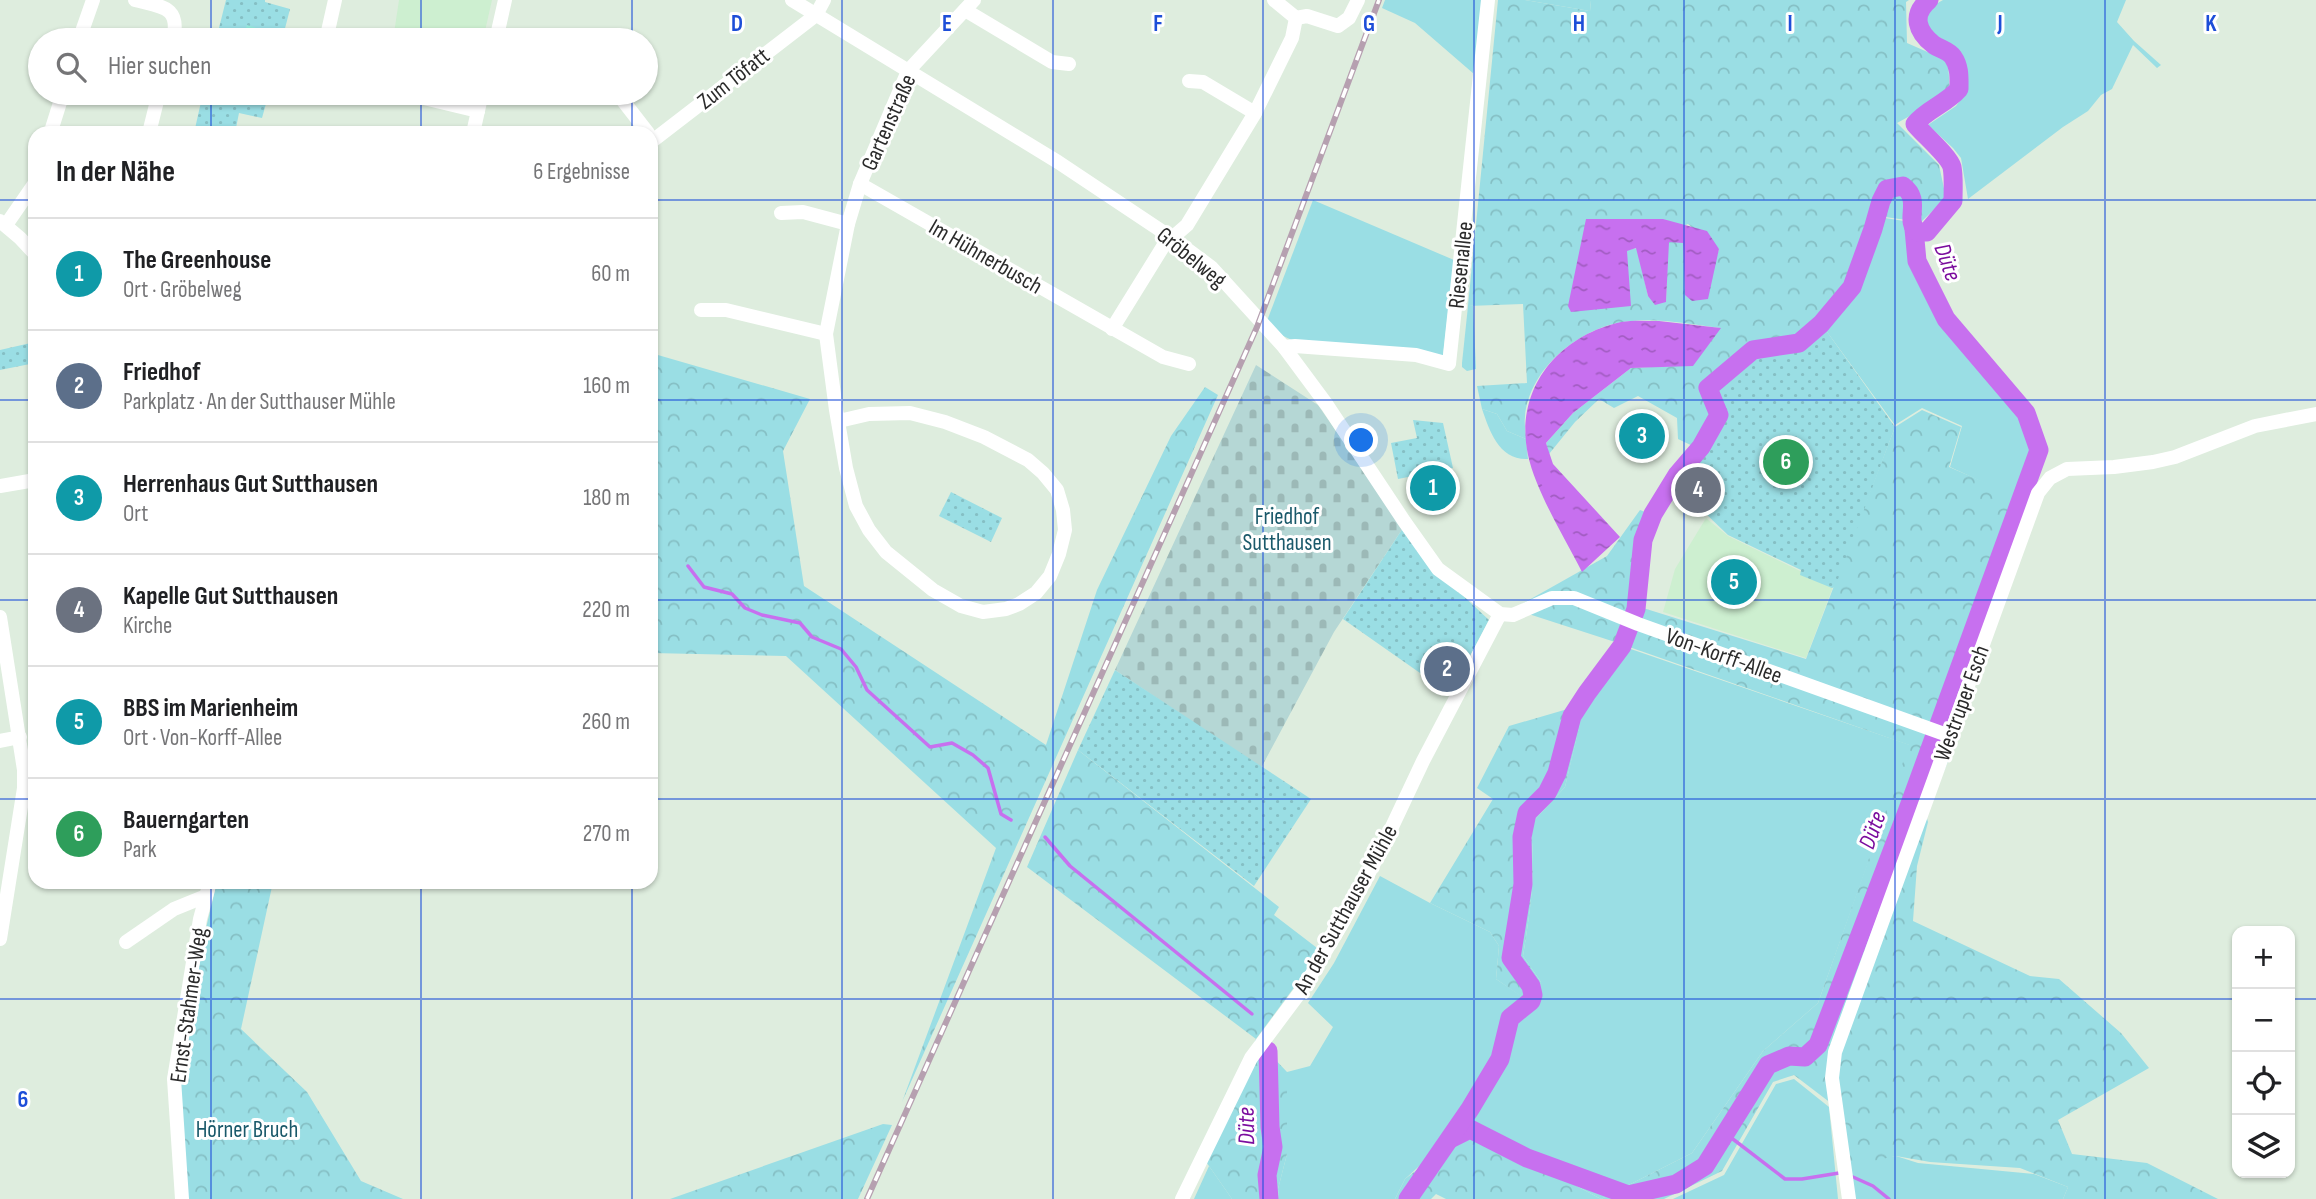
<!DOCTYPE html>
<html lang="de">
<head>
<meta charset="utf-8">
<style>
  :root { --surface:#fff; --page:#f6f6f6; --text:#202124; --muted:#757577; --line:#e0e0e0; --accent:#fb3dd0 }
  body { margin:0; font-family:"Sofia Sans Condensed",sans-serif; background:var(--page); color:var(--text) }
  .controls { position:absolute; right:21px; bottom:21px; display:grid; overflow:hidden; border-radius:14px; box-shadow:0 2px 5px #0004 }
  .controls button { width:63px; height:63px; display:grid; place-items:center; padding:0; border:0; border-bottom:2px solid var(--line); background:var(--surface); color:var(--text); font:35px sans-serif }
  .you { position:absolute; left:1362px; top:441px; width:24px; height:24px; margin:-18px; border:5px solid #fff; border-radius:50%; background:#1a73e8; box-shadow:0 0 0 10px #1a73e833 }
  .badge { display:grid; place-items:center; width:46px; height:46px; border-radius:50%; background:var(--accent); color:#fff; font-size:23px; font-weight:700 }
  .pin { position:absolute; translate:-50% -50%; border:4px solid #fff; box-shadow:0 2px 7px #0006 }
  .list { margin:0; padding:0; list-style:none }
  h2 { display:flex; justify-content:space-between; align-items:center; height:91px; margin:0; padding:0 28px; font-size:30px }
  h2 small { font-size:23px; font-weight:400; color:var(--muted) }
  .list li { display:grid; grid-template-columns:46px 1fr auto; gap:21px; align-items:center; box-sizing:border-box; height:112px; padding:0 28px; border-top:2px solid var(--line) }
  .list b { display:block; font-size:26px; white-space:nowrap }
  .list p { margin:0; font-size:23px; white-space:nowrap; color:var(--muted) }
  .list em { font-size:23px; font-style:normal; color:var(--muted) }
  .icon { flex:none; width:38px; height:38px; fill:none; stroke:currentColor; stroke-width:2; stroke-linecap:round; stroke-linejoin:round }
  .map { position:relative; flex:none; width:2316px; height:1199px; overflow:hidden }
  .search { position:absolute; background:var(--surface); box-shadow:0 2px 5px #0004; left:28px; top:28px; width:630px; height:77px; display:flex; align-items:center; gap:18px; box-sizing:border-box; padding:0 24px; border-radius:38px; color:var(--muted); font-size:26px }
  .panel { position:absolute; background:var(--surface); box-shadow:0 2px 5px #0004; left:28px; top:126px; width:630px; height:763px; border-radius:21px }
  .map>svg:first-child { display:block }
  .education { fill:#cdefd0 }
  .grass { fill:#9adee4 }
  .forest { fill:url(#forest-crowns); fill-rule:evenodd }
  .cemetery { fill:url(#cemetery-stones) }
  .park { fill:url(#park-dots) }
  .pitch { fill:#96ebdd }
  .water { fill:url(#water-ripples) }
  .lines { fill:none; stroke-linecap:round; stroke-linejoin:round }
  .stream { stroke:#c770ef; stroke-width:3.5 }
  .river { stroke:#c770ef; stroke-width:19 }
  .minor { stroke:#fff; stroke-width:14 }
  .rail-casing { stroke:#b6a0b0; stroke-width:6 }
  .rail { stroke:#fff; stroke-width:3.5; stroke-dasharray:10; stroke-linecap:butt }
  .grid { fill:none; stroke:#1d4ed8; stroke-width:2; stroke-opacity:0.55 }
  .labels { text-anchor:middle; stroke-width:6; stroke-linejoin:round; paint-order:stroke }
  .street-label { font-size:23px; fill:#2b2b2b; stroke:#fff }
  .park-label { font-size:23px; fill:#1a596a; stroke:#fff }
  .water-label { font-size:24px; font-style:italic; fill:#7b0d9e; stroke:#fff }
  .grid-label { font-size:23px; text-anchor:middle; font-weight:bold; fill:#1d4ed8; stroke:#fff; stroke-width:6; stroke-linejoin:round; paint-order:stroke }
</style>
</head>
<body>
<div class="map">
<svg width="2316" height="1199" viewBox="0 0 2316 1199">
  <defs>
    <pattern id="forest-crowns" width="20" height="18" patternUnits="userSpaceOnUse" patternTransform="scale(1.75)"><rect width="20" height="18" fill="#9adee4"/><path d="M2 6a3 3 0 1 1 6 0M12 15a3 3 0 1 1 6 0" fill="none" stroke="#85bfc4"/></pattern>
    <pattern id="cemetery-stones" width="16" height="16" patternUnits="userSpaceOnUse" patternTransform="scale(1.75)"><rect width="16" height="16" fill="#b5d7d5"/><path d="M2 7V4a2 2 0 0 1 4 0v3zM10 15v-3a2 2 0 0 1 4 0v3z" fill="#9cb9b7"/></pattern>
    <pattern id="park-dots" width="8" height="8" patternUnits="userSpaceOnUse" patternTransform="scale(1.75)"><rect width="8" height="8" fill="#9adee4"/><path d="M2 2h.1M6 6h.1" fill="none" stroke="#85bfc4" stroke-width="1.8" stroke-linecap="round"/></pattern>
    <pattern id="water-ripples" width="26" height="14" patternUnits="userSpaceOnUse" patternTransform="scale(1.75)"><rect width="26" height="14" fill="#c770ef"/><path d="M2 4q2-2 4 0t4 0M15 11q2-2 4 0t4 0" fill="none" stroke="#a25cc2"/></pattern>
  </defs>
  <rect width="100%" height="100%" fill="#deedde"/>
  <g class="education">
    <polygon points="399,0 492,0 483,40 393,40"/>
    <polygon points="1706,518 1728,536 1833,587 1806,658 1663,612 1675,569"/>
  </g>
  <g class="grass">
    <polygon points="1385,0 1482,0 1474,74 1415,23 1382,8"/>
    <polygon points="1525,0 1591,0 1590,11"/>
    <polygon points="1943,0 2126,0 2117,22 2134,41 2161,65 2157,68 2133,45 2112,89 2101,95 2088,111 2063,127 1968,199 1961,158 1953,148 1928,125 1956,106 1965,94 1966,66 1958,50 1930,31 1924,19 1929,8"/>
    <polygon points="1313,200 1454,260 1443,356 1298,343 1277,333 1267,321"/>
    <polygon points="1885,218 1904,221 1909,265 1939,324 2020,417 2031,452 2013,496 1950,467 1962,426 1922,408 1895,425 1825,329 1860,290"/>
    <polygon points="1468,306 1473,306 1476,369 1467,371 1462,367 1462,363"/>
    <path d="M 1482,409 L 1497,414 L 1507,431 L 1526,439 L 1528,459 C 1499,460 1490,432 1482,409 Z"/>
    <path d="M 1622,646 L 1910,745 L 1818,1003 L 1763,1051 L 1692,1153 L 1601,1199 L 1470,1129 L 1470,1109 L 1474,1100 L 1449,1139 L 1405,1179 L 1395,1199 L 1279,1199 L 1278,1189 L 1287,1154 L 1287,1072 L 1310,1066 L 1333,1027 L 1308,1003 L 1334,963 L 1380,876 L 1430,903 L 1490,932 L 1499,946 L 1496,979 L 1538,1007 L 1541,982 L 1523,956 C 1530,912 1537,869 1530,825 L 1565,787 L 1587,693 Z"/>
    <polygon points="1794,1079 1829,1107 1838,1199 1673,1199 1724,1175 1776,1084"/>
    <polygon points="1896,1156 1918,1163 2034,1174 2068,1187 2063,1199 1849,1199 1845,1167 1867,1159"/>
    <polygon points="1209,1166 1232,1199 1194,1199"/>
  </g>
  <g class="forest">
    <path d="M 1498,0 L 1525,0 L 1590,11 L 1591,0 L 1909,0 L 1906,2 L 1907,43 L 1948,61 L 1950,94 L 1897,123 L 1939,165 L 1946,198 L 1921,222 L 1885,217 L 1858,272 L 1820,320 L 1798,340 L 1752,348 L 1707,387 L 1716,417 L 1697,448 L 1678,439 L 1677,418 L 1638,396 L 1614,408 L 1599,399 L 1575,422 L 1549,454 L 1546,443 L 1573,413 L 1631,368 L 1693,365 L 1720,328 C 1689,324 1655,317 1623,322 C 1578,329 1529,369 1525,417 C 1524,424 1526,432 1526,439 L 1507,431 L 1497,414 L 1482,409 L 1477,386 L 1527,383 L 1523,304 L 1468,306 ZM 1688,224 L 1719,249 L 1712,272 L 1685,295 L 1683,242 L 1668,242 L 1666,302 L 1648,296 L 1637,248 L 1627,250 Z"/>
    <polygon points="651,353 810,399 783,451 804,586 1046,745 1097,590 1171,436 1205,387 1218,395 902,1102 996,848 786,656 651,653"/>
    <polygon points="1922,410 1961,427 1949,467 2038,505 1949,759 1926,815 1928,822 1917,866 1913,921 2030,976 2059,979 2121,1033 2149,1068 2058,1120 2072,1154 2147,1163 2218,1199 2063,1199 2068,1187 2020,1168 1930,1162 1896,1156 1845,1167 1836,1107 1794,1075 1773,1082 1722,1171 1664,1199 1446,1199 1436,1194 1431,1199 1395,1199 1405,1179 1470,1129 1601,1199 1692,1153 1763,1051 1818,1003 1909,745 1615,642 1513,609 1607,556 1640,510 1655,516 1640,607 1806,659 1895,427"/>
    <path d="M 1571,708 L 1581,720 L 1565,787 L 1530,825 C 1537,869 1530,912 1523,956 L 1541,982 L 1538,1008 L 1496,979 L 1499,946 L 1490,932 L 1430,903 L 1493,799 L 1477,788 L 1509,726 Z"/>
    <polygon points="1078,750 1279,907 1274,915 1321,951 1256,1039 1287,1072 1287,1154 1278,1189 1279,1199 1232,1199 1202,1156 1256,1039 1027,867"/>
    <polygon points="217,882 273,882 241,1029 307,1092 361,1181 403,1199 185,1199 171,1075"/>
    <polygon points="883,1124 892,1125 858,1199 670,1199"/>
  </g>
  <polygon class="cemetery" points="1256,365 1318,405 1403,528 1334,632 1261,768 1115,670"/>
  <g class="park">
    <polygon points="226,0 265,0 265,2 290,9 282,40 216,40"/>
    <polygon points="203,93 269,93 262,118 239,113 235,133 194,133"/>
    <polygon points="1823,326 1895,427 1835,587 1832,588 1800,575 1801,570 1728,535 1703,511 1668,493 1678,476 1702,448 1722,415 1712,388 1754,352 1800,345"/>
    <polygon points="35,342 35,385 30,364 0,370 0,350"/>
    <polygon points="1413,420 1443,423 1453,468 1398,479 1391,443 1417,438"/>
    <polygon points="951,492 1002,518 991,542 939,516"/>
    <polygon points="1403,528 1427,562 1489,620 1450,694 1343,619"/>
    <polygon points="1115,670 1311,799 1254,886 1078,750"/>
  </g>
  <polygon class="pitch" points="247,25 273,33 271,40 242,40"/>
  <g class="water">
    <polygon points="1586,219 1663,219 1707,231 1719,249 1708,299 1692,301 1685,295 1683,243 1669,242 1666,302 1655,305 1648,296 1636,248 1627,251 1631,306 1571,312 1568,306"/>
    <path d="M 1659,321 L 1721,328 L 1693,366 L 1631,368 L 1573,413 L 1546,443 L 1553,464 L 1620,537 L 1582,572 C 1565,538 1536,492 1528,455 C 1514,389 1558,336 1621,322 C 1633,320 1647,321 1659,321 Z"/>
  </g>
  <g class="lines">
    <g class="stream">
      <polyline points="688,566 704,587 732,594 745,608 762,615 800,623 812,637 841,649 856,667 867,690 930,747 952,743 973,755 988,768 1001,814 1011,820"/>
      <polyline points="1045,837 1070,866 1252,1014"/>
      <polyline points="1725,1133 1785,1179 1802,1179 1839,1173"/>
      <polyline points="1853,1177 1873,1186 1889,1199"/>
    </g>
    <g class="river">
      <polyline points="1268,1051 1270,1127 1273,1147 1267,1175 1269,1199"/>
      <polyline points="1450,1139 1470,1129 1527,1158 1628,1195 1676,1184 1705,1166 1768,1065 1789,1056 1805,1057 1818,1045 1907,812 2039,450 2026,413 1946,319 1917,261 1914,229"/>
      <path d="M 1408,1199 L 1470,1109 L 1500,1059 L 1510,1018 L 1531,1001 L 1533,995 L 1531,986 L 1511,958 L 1523,884 L 1522,837 L 1527,813 L 1547,793 L 1557,773 L 1572,716 L 1587,693 L 1622,646 L 1636,609 L 1643,540 L 1653,514 L 1677,475 L 1701,447 L 1719,415 L 1708,388 L 1753,350 L 1799,343 L 1821,324 L 1852,287 L 1873,229 L 1881,201 L 1887,189 L 1903,186 C 1923,201 1903,220 1918,232 L 1927,232 L 1953,201 C 1953,191 1954,177 1952,167 C 1949,156 1923,134 1915,124 C 1927,109 1946,104 1959,89 C 1959,78 1960,67 1953,57 C 1949,51 1940,49 1934,45 C 1917,32 1911,15 1929,0"/>
    </g>
    <g class="minor">
      <path d="M 135,0 C 162,7 181,6 173,40"/>
      <polyline points="792,0 1058,162 1172,238 1211,267 1284,347 1327,405 1404,521 1438,569 1500,614 1513,615 1552,598 1574,598 1638,624 1950,736"/>
      <polyline points="965,10 1052,62 1069,64"/>
      <polyline points="1296,18 1307,16 1338,26 1349,18 1358,0"/>
      <polyline points="79,40 93,0"/>
      <polyline points="326,40 335,0"/>
      <polyline points="496,40 505,0"/>
      <polyline points="1189,81 1203,82 1255,113"/>
      <polyline points="403,93 478,111"/>
      <polyline points="617,93 648,133"/>
      <polyline points="55,133 52,128 63,93"/>
      <polyline points="149,133 159,93"/>
      <polyline points="473,133 482,93"/>
      <polyline points="651,142 816,15 824,0"/>
      <polyline points="860,184 1163,357 1189,364"/>
      <polyline points="781,213 803,212 848,224"/>
      <polyline points="0,221 20,238 35,254"/>
      <polyline points="6,225 35,183"/>
      <polyline points="701,310 726,310 826,334"/>
      <polyline points="1112,329 1164,245 1187,225 1255,113 1292,38 1296,18 1274,0"/>
      <polyline points="1284,347 1295,346 1416,355 1449,364 1488,0"/>
      <polyline points="839,421 869,414 910,413 945,422 984,437 1028,460 1043,473 1057,490 1063,510 1065,530 1059,554 1050,576 1036,593 1019,604 1006,609 983,612 961,606 933,590 886,552 869,530 856,506 846,468 836,410 826,334 848,224 860,184 908,71 974,0"/>
      <polyline points="0,486 35,480"/>
      <polyline points="0,617 24,770 24,788 0,939"/>
      <polyline points="0,741 20,737"/>
      <polyline points="126,942 174,909 206,896"/>
      <polyline points="182,1199 174,1079 200,919 210,882"/>
      <polyline points="1182,1199 1251,1058 1304,987 1343,922 1382,848 1423,761 1500,614"/>
      <polyline points="1849,1199 1832,1078 1835,1052 2038,493 2050,478 2067,469 2114,467 2153,462 2175,457 2255,426 2316,414"/>
    </g>
    <g class="rail-casing">
      <polyline id="rail" points="867,1199 1257,327 1379,0"/>
    </g>
    <use href="#rail" class="rail"/>
  </g>
  <path class="grid" d="M 211,0 L 211,40M 421,0 L 421,40M 632,0 L 632,40M 842,0 L 842,1199M 1053,0 L 1053,1199M 1263,0 L 1263,1199M 1474,0 L 1474,1199M 1684,0 L 1684,1199M 1895,0 L 1895,1199M 2105,0 L 2105,1199M 211,93 L 211,133M 421,93 L 421,133M 632,93 L 632,133M 0,200 L 35,200M 651,200 L 2316,200M 0,400 L 35,400M 651,400 L 2316,400M 0,600 L 35,600M 651,600 L 2316,600M 0,799 L 35,799M 651,799 L 2316,799M 211,882 L 211,1199M 421,882 L 421,1199M 632,882 L 632,1199M 0,999 L 2237,999M 2290,999 L 2316,999"/>
  <g class="labels">
    <g class="street-label">
      <text transform="translate(733 78) rotate(-38)" y="8">Zum Töfatt</text>
      <text transform="translate(888 122) rotate(-66)" y="8">Gartenstraße</text>
      <text transform="translate(986 256) rotate(30)" y="8">Im Hühnerbusch</text>
      <text transform="translate(1192 257) rotate(39)" y="8">Gröbelweg</text>
      <text transform="translate(1460 265) rotate(-84)" y="8">Riesenallee</text>
      <text transform="translate(1724 655) rotate(20)" y="8">Von-Korff-Allee</text>
      <text transform="translate(1961 703) rotate(-70)" y="8">Westruper Esch</text>
      <text transform="translate(1345 909) rotate(-61)" y="8">An der Sutthauser Mühle</text>
      <text transform="translate(188 1005) rotate(-82)" y="8">Ernst-Stahmer-Weg</text>
    </g>
    <g class="park-label">
      <text x="1287" y="524">Friedhof<tspan x="1287" dy="26">Sutthausen</tspan></text>
      <text x="247" y="1137">Hörner Bruch</text>
    </g>
    <g class="water-label">
      <text transform="translate(1948 262) rotate(70)" y="8">Düte</text>
      <text transform="translate(1872 830) rotate(-70)" y="8">Düte</text>
      <text transform="translate(1246 1126) rotate(-91)" y="8">Düte</text>
    </g>
  </g>
  <g class="grid-label">
    <text x="737" y="31">D</text>
    <text x="947" y="31">E</text>
    <text x="1158" y="31">F</text>
    <text x="1369" y="31">G</text>
    <text x="1579" y="31">H</text>
    <text x="1790" y="31">I</text>
    <text x="2000" y="31">J</text>
    <text x="2211" y="31">K</text>
    <text x="23" y="1107">6</text>
  </g>
</svg>
<div class="controls">
<button>+</button>
<button>−</button>
<button><svg class="icon" aria-label="locate" viewBox="0 0 24 24"><circle cx="12" cy="12" r="6"/><path d="M12 2v4M12 18v4M2 12h4M18 12h4"/></svg></button>
<button><svg class="icon" aria-label="layers" viewBox="0 0 24 24"><path d="M12 4l9 5-9 5-9-5zM3 14l9 5 9-5"/></svg></button>
</div>
<div class="you"></div>
<div class="pin badge" style="left:1433px;top:488px;background:#0f9aa8">1</div>
<div class="pin badge" style="left:1447px;top:669px;background:#5c6f8a">2</div>
<div class="pin badge" style="left:1642px;top:436px;background:#0f9aa8">3</div>
<div class="pin badge" style="left:1698px;top:490px;background:#6b7280">4</div>
<div class="pin badge" style="left:1734px;top:582px;background:#0f9aa8">5</div>
<div class="pin badge" style="left:1786px;top:462px;background:#2e9e5b">6</div>
<div class="search"><svg class="icon" aria-label="search" viewBox="0 0 24 24"><circle cx="10" cy="10" r="6"/><path d="M15 15l6 6"/></svg>Hier suchen</div>
<section class="panel">
<h2>In der Nähe<small>6 Ergebnisse</small></h2>
<ul class="list">
<li><span class="badge" style="background:#0f9aa8">1</span><div><b>The Greenhouse</b><p>Ort · Gröbelweg</p></div><em>60 m</em></li>
<li><span class="badge" style="background:#5c6f8a">2</span><div><b>Friedhof</b><p>Parkplatz · An der Sutthauser Mühle</p></div><em>160 m</em></li>
<li><span class="badge" style="background:#0f9aa8">3</span><div><b>Herrenhaus Gut Sutthausen</b><p>Ort</p></div><em>180 m</em></li>
<li><span class="badge" style="background:#6b7280">4</span><div><b>Kapelle Gut Sutthausen</b><p>Kirche</p></div><em>220 m</em></li>
<li><span class="badge" style="background:#0f9aa8">5</span><div><b>BBS im Marienheim</b><p>Ort · Von-Korff-Allee</p></div><em>260 m</em></li>
<li><span class="badge" style="background:#2e9e5b">6</span><div><b>Bauerngarten</b><p>Park</p></div><em>270 m</em></li>
</ul>
</section>
</div>
</body>
</html>
